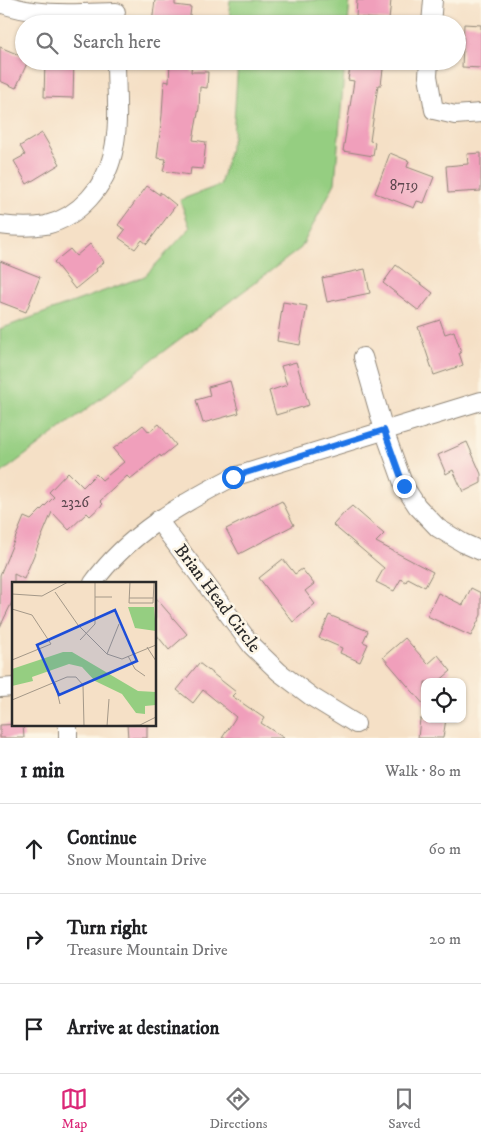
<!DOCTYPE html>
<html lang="en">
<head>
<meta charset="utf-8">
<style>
  :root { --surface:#fff; --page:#f2f2f2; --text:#202124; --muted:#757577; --line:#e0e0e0; --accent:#db2777 }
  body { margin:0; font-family:"IM FELL DW Pica",serif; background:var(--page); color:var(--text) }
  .controls { position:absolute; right:15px; bottom:15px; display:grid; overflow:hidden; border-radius:10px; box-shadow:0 1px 4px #0004 }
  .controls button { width:45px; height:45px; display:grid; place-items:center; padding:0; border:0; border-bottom:1px solid var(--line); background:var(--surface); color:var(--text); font:25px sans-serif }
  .stop { position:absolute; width:15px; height:15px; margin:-11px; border:4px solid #1a73e8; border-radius:50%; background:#fff }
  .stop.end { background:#1a73e8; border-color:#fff; box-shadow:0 1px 5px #0008 }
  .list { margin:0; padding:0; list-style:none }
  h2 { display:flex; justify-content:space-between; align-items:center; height:65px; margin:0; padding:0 20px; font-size:21px }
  h2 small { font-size:16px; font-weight:400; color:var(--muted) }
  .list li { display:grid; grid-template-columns:32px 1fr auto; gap:15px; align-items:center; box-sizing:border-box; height:90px; padding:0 20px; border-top:1px solid var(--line) }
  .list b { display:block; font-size:19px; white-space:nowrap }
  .list p { margin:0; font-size:16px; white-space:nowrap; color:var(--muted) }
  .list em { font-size:16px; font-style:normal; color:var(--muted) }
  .icon { flex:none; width:28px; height:28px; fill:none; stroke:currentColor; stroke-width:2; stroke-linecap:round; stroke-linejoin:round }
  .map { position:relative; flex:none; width:481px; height:738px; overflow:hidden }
  .search { position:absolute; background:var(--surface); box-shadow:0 1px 4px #0004; left:15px; right:15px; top:15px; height:55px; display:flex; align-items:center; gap:12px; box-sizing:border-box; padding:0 18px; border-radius:28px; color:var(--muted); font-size:19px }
  .sheet { height:335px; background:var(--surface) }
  nav { display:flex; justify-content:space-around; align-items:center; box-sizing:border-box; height:70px; border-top:1px solid var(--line); background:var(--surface); font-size:14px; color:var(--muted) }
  nav a { display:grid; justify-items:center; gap:2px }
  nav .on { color:var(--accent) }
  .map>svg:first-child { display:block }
  .green { fill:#95ce81; stroke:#607c56 }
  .building { fill:#f09fbb }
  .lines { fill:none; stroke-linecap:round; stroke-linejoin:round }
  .minor-casing { stroke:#908678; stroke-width:20 }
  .minor { stroke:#fff; stroke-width:18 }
  .route { stroke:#1a73e8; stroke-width:6 }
  .labels { text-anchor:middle; stroke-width:5; stroke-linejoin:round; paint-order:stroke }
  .number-label { font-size:15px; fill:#5c484f }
  .street-label { font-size:18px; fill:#2b2b2b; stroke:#fcf5e5 }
  .inset-road { fill:none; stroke:#a49888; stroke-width:1 }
  .view { fill:#1d4ed8; fill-opacity:0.15; stroke:#1d4ed8; stroke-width:2.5 }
  .inset-edge { fill:none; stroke:#2b2b2b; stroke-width:2.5 }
</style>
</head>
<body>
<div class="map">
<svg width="481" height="738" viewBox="0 0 481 738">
  <rect width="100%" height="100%" fill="#fcf5e5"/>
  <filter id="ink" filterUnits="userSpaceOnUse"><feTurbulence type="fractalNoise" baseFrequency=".02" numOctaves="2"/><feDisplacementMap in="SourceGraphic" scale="10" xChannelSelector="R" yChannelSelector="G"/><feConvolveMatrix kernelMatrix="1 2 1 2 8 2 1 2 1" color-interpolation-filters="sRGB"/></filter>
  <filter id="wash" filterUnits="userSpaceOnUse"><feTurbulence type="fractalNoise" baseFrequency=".0096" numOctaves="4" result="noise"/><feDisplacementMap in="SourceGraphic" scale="20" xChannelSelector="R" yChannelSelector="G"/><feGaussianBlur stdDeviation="1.12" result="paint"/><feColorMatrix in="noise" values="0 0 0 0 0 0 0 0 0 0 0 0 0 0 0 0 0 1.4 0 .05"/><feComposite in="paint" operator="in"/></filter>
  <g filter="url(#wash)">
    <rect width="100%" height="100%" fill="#f5e0c6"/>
    <g class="green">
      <polygon points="230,0 350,0 348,24 235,24 229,10"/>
      <polygon points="238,61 345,61 335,183 301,248 0,474 0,329 145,276 190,228 180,200 220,185 233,137"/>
    </g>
    <g id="blocks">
      <g class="building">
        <polygon points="155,0 175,0 175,5 191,7 189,24 152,23"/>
        <polygon points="357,0 391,0 389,20 356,17"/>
        <polygon points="464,24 481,25 481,68 462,67"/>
        <polygon points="0,47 24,57 24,61 28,61 16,88 0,81"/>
        <polygon points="45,61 74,61 73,98 44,97"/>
        <polygon points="170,61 192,61 191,72 208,72 207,88 200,87 199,108 193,140 206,142 203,169 191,168 190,175 163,171 166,159 157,158 162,115 164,81 169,82"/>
        <polygon points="351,61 384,61 381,85 378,85 370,141 375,142 373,156 343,151 354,81 348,80"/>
        <polygon points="42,133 60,164 27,184 14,161 25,155 20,146"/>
        <polygon points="390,153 409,161 407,167 434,177 424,203 417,201 414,208 375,193"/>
        <polygon points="481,153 481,191 448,193 446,166 468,164 467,154"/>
        <polygon points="147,186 160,195 160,192 176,205 147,244 142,240 135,249 119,238 125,230 118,225"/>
        <polygon points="90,244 104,262 96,269 97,271 75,289 54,262 70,249 76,256"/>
        <polygon points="0,261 40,277 26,312 0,302"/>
        <polygon points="396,265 433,293 419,311 383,283"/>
        <polygon points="365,269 370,293 327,302 322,278"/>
        <polygon points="283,302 307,306 300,345 277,341"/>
        <polygon points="440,320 445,334 454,331 461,352 459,353 463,365 434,375 418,327"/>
        <polygon points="296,362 309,405 276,415 269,391 287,385 281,366"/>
        <polygon points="230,381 239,413 203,423 196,400 210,396 208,387"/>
        <polygon points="159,424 176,445 161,457 160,455 130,479 127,476 100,501 103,504 90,516 87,513 69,530 52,512 24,579 14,574 14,598 0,627 0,575 24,517 31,520 54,497 49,492 68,472 83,487 96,474 102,480 124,462 113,449 143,425 149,432"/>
        <polygon points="467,442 481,474 481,483 463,492 453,470 446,474 438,455"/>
        <polygon points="282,501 294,525 239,554 226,529"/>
        <polygon points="352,506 384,534 376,542 433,572 425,587 408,578 406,582 401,579 394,591 376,582 384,568 333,525 345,512"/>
        <polygon points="283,559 295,574 302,569 314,584 305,591 315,604 293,622 259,578"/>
        <polygon points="471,588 481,593 481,615 471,636 427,616 438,593 463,605"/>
        <polygon points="155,597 187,634 169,650 155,633"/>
        <polygon points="329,615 368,631 363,642 368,644 360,662 340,653 342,648 319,638"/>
        <polygon points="405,638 428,664 438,655 451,671 438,682 425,682 425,706 383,657"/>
        <polygon points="199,663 236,692 232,696 264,718 261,723 284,738 222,738 236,717 203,690 193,703 177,690"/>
        <polygon points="420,719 446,719 443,738 418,738"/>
        <polygon points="23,724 24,738 0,738 0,725"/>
        <polygon points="127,724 147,724 147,738 128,738"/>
      </g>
    </g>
  </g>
  <g filter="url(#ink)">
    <use href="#blocks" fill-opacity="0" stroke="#908678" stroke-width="1"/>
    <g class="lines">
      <g class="minor-casing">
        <g id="minor">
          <path d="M 0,3 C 36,17 78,13 116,12"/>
          <polyline points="431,24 433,0"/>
          <polyline points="429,61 428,76 434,110 455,115 481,113"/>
          <path d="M 0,225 C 15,227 30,228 46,225 C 79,217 106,186 113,153 C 120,124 116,91 116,61"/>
          <polyline points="363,357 384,430 404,486 417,506 438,528 463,543 481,551"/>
          <polyline points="158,520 252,646 279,672 312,697 356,724"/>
          <path d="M 93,583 C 128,534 181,504 233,477 L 481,401"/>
          <polyline points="0,688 14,687"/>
          <polyline points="68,724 68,738"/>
        </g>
      </g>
      <use href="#minor" class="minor"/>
    </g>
  </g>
  <g class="lines" filter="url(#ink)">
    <polyline class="route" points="233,477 384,430 404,486"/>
  </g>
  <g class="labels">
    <g class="number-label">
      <text x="404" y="190">8719</text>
      <text x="75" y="507">2326</text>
    </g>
    <g class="street-label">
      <text transform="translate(218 598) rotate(53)" y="6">Brian Head Circle</text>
    </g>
  </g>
  <g transform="translate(12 582)">
    <rect width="144" height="144" fill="#f5e0c6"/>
    <path d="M 116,25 L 142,25 L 144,49 L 123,46 ZM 51,70 L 60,70 L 126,109 L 144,110 L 144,123 L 133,124 L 133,132 L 124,131 L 110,112 L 83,99 L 70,85 L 57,82 L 20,95 L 21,99 L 0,104 L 0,87 Z" fill="#95ce81"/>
    <path class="inset-road" d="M 118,0 L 117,21 L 141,21 L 142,0M 43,10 L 66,43 L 95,72 L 110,77 L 144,63M 0,12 L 30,14 L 56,0M 83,15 L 100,15M 117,16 L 141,16M 0,27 L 20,33 L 39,62 L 0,78M 68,58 L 83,42 L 83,0M 135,65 L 144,79M 95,72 L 107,42M 116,74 L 123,87 L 133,94M 43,101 L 48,122M 0,118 L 55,95 L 64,95 L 71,103 L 72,144M 81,144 L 128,143 L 144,135M 95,144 L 97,117"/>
    <path class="view" d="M 103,28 L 125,79 L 47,113 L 25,63 Z"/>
    <rect width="144" height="144" class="inset-edge"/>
  </g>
</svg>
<div class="controls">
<button><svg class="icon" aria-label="locate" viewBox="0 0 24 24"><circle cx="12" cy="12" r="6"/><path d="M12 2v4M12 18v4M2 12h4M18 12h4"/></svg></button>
</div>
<div class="stop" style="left:233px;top:477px"></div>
<div class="stop end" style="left:404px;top:486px"></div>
<div class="search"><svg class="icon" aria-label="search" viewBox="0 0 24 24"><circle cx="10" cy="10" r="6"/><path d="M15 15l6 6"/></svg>Search here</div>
</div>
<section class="sheet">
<h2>1 min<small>Walk · 80 m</small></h2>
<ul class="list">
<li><svg class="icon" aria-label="ahead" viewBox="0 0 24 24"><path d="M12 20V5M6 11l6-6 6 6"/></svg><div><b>Continue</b><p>Snow Mountain Drive</p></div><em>60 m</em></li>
<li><svg class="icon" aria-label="right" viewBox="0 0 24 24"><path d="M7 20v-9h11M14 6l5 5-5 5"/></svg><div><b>Turn right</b><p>Treasure Mountain Drive</p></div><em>20 m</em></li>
<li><svg class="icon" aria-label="arrive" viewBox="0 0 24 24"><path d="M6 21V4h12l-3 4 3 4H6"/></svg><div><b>Arrive at destination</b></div></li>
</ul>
</section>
<nav>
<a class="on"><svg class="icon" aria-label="map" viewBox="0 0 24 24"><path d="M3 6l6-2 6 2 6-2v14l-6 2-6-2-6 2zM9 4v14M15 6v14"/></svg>Map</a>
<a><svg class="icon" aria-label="directions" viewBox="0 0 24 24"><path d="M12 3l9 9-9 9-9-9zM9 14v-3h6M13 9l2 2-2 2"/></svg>Directions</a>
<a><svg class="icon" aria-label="saved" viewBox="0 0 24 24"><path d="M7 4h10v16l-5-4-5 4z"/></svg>Saved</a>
</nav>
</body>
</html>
